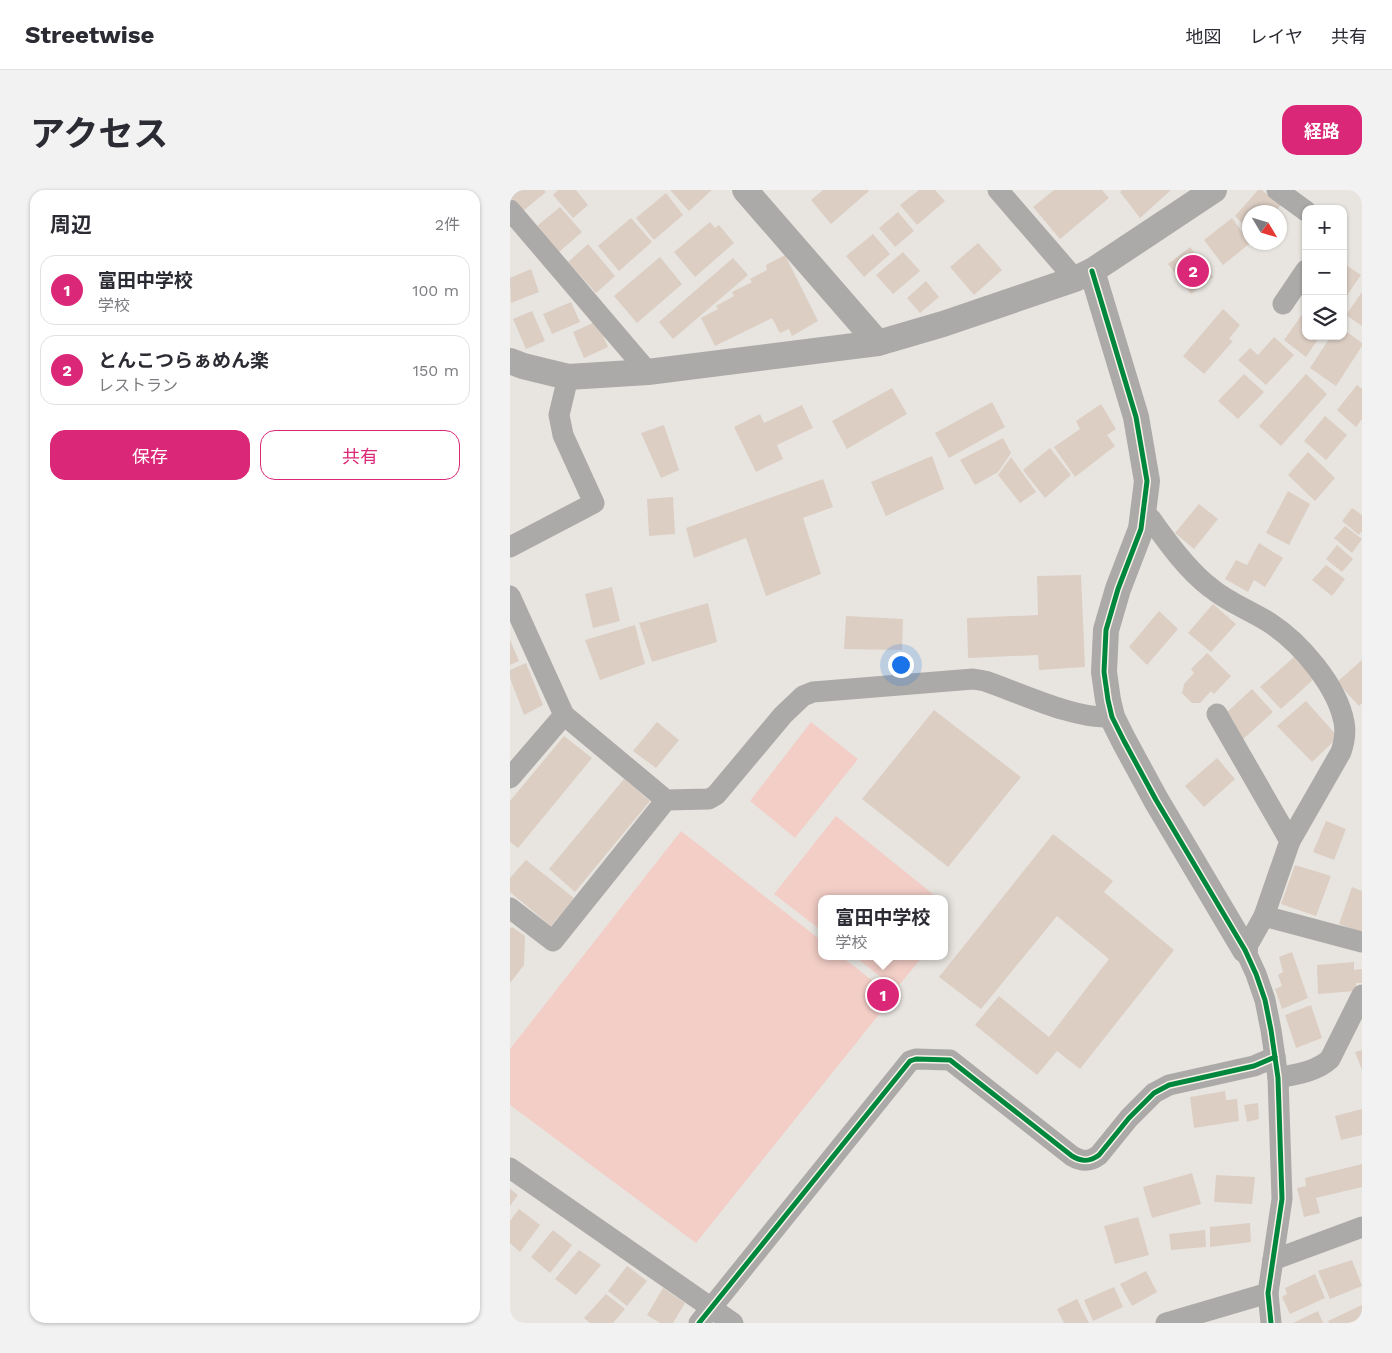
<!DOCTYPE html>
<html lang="ja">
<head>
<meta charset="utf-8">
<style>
  :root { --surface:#fff; --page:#f2f2f3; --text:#2b2b33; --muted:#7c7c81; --line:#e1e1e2; --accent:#db2777 }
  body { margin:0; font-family:"Work Sans","Noto Sans JP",sans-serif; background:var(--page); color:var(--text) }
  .controls { position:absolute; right:15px; top:15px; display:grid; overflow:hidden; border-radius:10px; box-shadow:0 1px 4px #0004 }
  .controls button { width:45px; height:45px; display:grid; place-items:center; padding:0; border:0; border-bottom:1px solid var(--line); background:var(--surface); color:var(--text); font:25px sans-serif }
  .compass { position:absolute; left:732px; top:15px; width:45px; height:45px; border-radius:50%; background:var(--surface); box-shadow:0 1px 4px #0004; rotate:128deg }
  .you { position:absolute; left:390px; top:474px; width:18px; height:18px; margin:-12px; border:4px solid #fff; border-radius:50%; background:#1a73e8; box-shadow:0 0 0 8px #1a73e833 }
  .badge { display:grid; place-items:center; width:32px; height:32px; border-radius:50%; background:var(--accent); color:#fff; font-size:16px; font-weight:700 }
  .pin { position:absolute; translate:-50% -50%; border:2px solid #fff; box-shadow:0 1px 5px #0006 }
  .popup { position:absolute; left:308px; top:705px; width:130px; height:65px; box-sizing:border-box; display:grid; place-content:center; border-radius:10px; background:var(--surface); filter:drop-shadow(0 1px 4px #0005); font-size:16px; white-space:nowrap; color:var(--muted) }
  .popup b { font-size:19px; color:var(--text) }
  .popup::after { content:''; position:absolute; left:50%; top:100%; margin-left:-10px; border:10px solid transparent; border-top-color:var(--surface) }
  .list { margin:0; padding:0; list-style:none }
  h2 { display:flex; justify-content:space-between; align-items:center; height:65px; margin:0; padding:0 20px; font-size:21px }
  h2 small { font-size:16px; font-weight:400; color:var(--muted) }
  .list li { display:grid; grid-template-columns:32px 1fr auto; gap:15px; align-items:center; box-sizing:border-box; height:70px; margin:0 10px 10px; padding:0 10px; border:1px solid var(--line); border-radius:15px }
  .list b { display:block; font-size:19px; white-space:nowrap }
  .list p { margin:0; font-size:16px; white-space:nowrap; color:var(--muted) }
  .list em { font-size:16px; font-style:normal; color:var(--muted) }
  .actions { display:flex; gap:10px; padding:15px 20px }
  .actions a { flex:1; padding:11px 0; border:1px solid var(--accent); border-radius:15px; text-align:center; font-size:18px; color:var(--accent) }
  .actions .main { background:var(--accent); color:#fff }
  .icon { flex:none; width:28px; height:28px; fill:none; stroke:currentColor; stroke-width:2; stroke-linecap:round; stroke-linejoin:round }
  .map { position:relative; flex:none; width:852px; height:1133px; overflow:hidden; border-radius:15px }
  header { display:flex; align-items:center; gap:30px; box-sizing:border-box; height:70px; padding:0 25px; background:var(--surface); border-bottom:1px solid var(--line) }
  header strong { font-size:24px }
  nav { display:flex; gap:28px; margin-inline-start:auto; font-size:18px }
  .intro { display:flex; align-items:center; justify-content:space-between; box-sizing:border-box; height:120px; padding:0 30px }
  h1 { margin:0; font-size:35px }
  .button { padding:12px 22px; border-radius:15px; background:var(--accent); color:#fff; font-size:18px; font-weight:700 }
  main { display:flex; gap:30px; padding:0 30px }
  aside { flex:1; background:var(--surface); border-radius:15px; box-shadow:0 1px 4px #0004 }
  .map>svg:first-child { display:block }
  .green { fill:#f3cec7 }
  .building { fill:#dccec3 }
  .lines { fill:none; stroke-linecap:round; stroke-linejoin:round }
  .minor { stroke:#acaaa8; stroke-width:21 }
  .tertiary { stroke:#acaaa8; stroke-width:26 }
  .cycleway-casing { stroke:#f8f3e9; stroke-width:8 }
  .cycleway { stroke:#00873e; stroke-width:5 }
</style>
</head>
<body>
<header>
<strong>Streetwise</strong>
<nav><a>地図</a><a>レイヤ</a><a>共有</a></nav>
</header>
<div class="intro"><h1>アクセス</h1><a class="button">経路</a></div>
<main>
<aside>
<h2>周辺<small>2件</small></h2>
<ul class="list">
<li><span class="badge">1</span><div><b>富田中学校</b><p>学校</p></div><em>100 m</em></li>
<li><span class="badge">2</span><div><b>とんこつらぁめん楽</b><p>レストラン</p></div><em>150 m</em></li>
</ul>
<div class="actions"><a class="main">保存</a><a>共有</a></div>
</aside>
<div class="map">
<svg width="852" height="1133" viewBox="0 0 852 1133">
  <rect width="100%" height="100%" fill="#e8e5e0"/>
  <g class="green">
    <polygon points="301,532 348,569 285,648 240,611"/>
    <polygon points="326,626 429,709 312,709 312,741 264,704"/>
    <polygon points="171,641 312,751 312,766 331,766 383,807 186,1053 0,915 0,859"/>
    <polygon points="344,766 413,766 386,799"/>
  </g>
  <g class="building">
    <polygon points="0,0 34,0 36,2 13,21 1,8"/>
    <polygon points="48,0 66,0 78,15 63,28 43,5"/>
    <polygon points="160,0 202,0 179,21"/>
    <polygon points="313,0 358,0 359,1 321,34 301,10"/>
    <polygon points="409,0 425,0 435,11 407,35 390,15"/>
    <polygon points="544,0 592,0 599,8 550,49 523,17"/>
    <polygon points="612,0 661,0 630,28 610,2"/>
    <polygon points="748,0 752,0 771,15 765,22 739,22 739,40 725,26"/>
    <polygon points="156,3 173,25 144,50 126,28"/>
    <polygon points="50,17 72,42 49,62 27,36"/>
    <polygon points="388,22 404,41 385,57 369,38"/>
    <polygon points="121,28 142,52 109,81 88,56"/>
    <polygon points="722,28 739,51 739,54 713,75 694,50"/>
    <polygon points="200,32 205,38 209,35 224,53 185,87 164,62"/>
    <polygon points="363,44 380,64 354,87 336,66"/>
    <polygon points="468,53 492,80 464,105 440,77"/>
    <polygon points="78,54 105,86 86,103 58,72"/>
    <polygon points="680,57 703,87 681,104 658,74"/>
    <polygon points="393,62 410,81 383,104 366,85"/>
    <polygon points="275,65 308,131 282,146 279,139 270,143 262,128 205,156 191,128 208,119 206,116 224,106 222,102 242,92 240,89 257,80 256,75"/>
    <polygon points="150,67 172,94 127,133 104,106"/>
    <polygon points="223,68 238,85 163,149 149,132"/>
    <polygon points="833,73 851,85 833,111"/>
    <polygon points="21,79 29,102 1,113 0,88"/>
    <polygon points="416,91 429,107 410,123 397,108"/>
    <polygon points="852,102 852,136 836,125"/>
    <polygon points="61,112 70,132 42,144 33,124"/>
    <polygon points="713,119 730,135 719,149 723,151 694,184 673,166"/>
    <polygon points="796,119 796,146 810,146 796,167 774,150"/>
    <polygon points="22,121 35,151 16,159 3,129"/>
    <polygon points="87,131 98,157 74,168 63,142"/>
    <polygon points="833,139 852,153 852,156 826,196 800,178 821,146 833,146"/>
    <polygon points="764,147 784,165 756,195 728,170 740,158 748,165"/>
    <polygon points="734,184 754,202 728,229 708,211"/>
    <polygon points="796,184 817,204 771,256 749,236"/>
    <polygon points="847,195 852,199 852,229 846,237 827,220"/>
    <polygon points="382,198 397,224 337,259 322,231"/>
    <polygon points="482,212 495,237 439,268 425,243"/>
    <polygon points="591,214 606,239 597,245 605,256 565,287 544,257 570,239 566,231"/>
    <polygon points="292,215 303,238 267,255 273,269 246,282 224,237 250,224 254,233"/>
    <polygon points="815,226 837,245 816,270 794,251"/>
    <polygon points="154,235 169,280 151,288 131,243"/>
    <polygon points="493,248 501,263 488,282 465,295 450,270"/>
    <polygon points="540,258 561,285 535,308 513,280"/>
    <polygon points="798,262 825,288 805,311 778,285"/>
    <polygon points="422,266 434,299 376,326 361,292"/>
    <polygon points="501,267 526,302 510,313 488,285"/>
    <polygon points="313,289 323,317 293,328 311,384 256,406 236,348 184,368 176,338"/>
    <polygon points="778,301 800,314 779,355 756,343"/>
    <polygon points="163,307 165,344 139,346 137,309"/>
    <polygon points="689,314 708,329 684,359 665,343"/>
    <polygon points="842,318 852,325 852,341 849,345 832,331"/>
    <polygon points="835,336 852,349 842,363 824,348"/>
    <polygon points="749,353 773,368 755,397 744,390 738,402 715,389 726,370 737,375"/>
    <polygon points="827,355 843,369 832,382 816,369"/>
    <polygon points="816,375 835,389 822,406 802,390"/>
    <polygon points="571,385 575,477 529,480 528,465 458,468 457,428 528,425 527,386"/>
    <polygon points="102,397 110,431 83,438 75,404"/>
    <polygon points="198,413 207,452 142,472 129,433"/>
    <polygon points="703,414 726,434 701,462 678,443"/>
    <polygon points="649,421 668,439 637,475 619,457"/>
    <polygon points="336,426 393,429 392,460 334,459"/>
    <polygon points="125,435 135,474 90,490 75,450"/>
    <polygon points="0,450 9,471 0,475"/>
    <polygon points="697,463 721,486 704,504 701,501 690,513 682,513 672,503 674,494 684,483 681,479"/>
    <polygon points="784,467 805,488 771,519 750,497"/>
    <polygon points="852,470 852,513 849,516 827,492"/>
    <polygon points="16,473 33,515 14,525 0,488 0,480"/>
    <polygon points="742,499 763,522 732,550 720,537 725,533 716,523"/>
    <polygon points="796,511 828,547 802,572 767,536"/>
    <polygon points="424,520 511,587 438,677 352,609"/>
    <polygon points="147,532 169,550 146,578 123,561"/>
    <polygon points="54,546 82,568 8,658 0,652 0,611"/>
    <polygon points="707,568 725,589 694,617 675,596"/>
    <polygon points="114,589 140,611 65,702 39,679"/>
    <polygon points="816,631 836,639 824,670 803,662"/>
    <polygon points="543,644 603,691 594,702 664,760 570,879 547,861 527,885 465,835 489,806 539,847 599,769 547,726 471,819 429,787"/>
    <polygon points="16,670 64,708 41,736 0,702 0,688"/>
    <polygon points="785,675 821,686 806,726 771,714"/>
    <polygon points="842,697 852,701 852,743 829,734"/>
    <polygon points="2,737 15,746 14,775 0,793 0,739"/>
    <polygon points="782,762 798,808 772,819 765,799 772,796 768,785 773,782 769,767"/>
    <polygon points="844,772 844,780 852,779 852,793 846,793 846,801 808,804 807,775"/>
    <polygon points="801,815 812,848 786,858 775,825"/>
    <polygon points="852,860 852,880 845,862"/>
    <polygon points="715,901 716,910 727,909 729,931 684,938 680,907"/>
    <polygon points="748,913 749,929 737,932 734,915"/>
    <polygon points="852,919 852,945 831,950 825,926"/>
    <polygon points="852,974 852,997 806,1008 810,1023 794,1027 787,998 796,996 795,988"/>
    <polygon points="682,983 691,1014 642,1028 633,997"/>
    <polygon points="706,985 745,987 742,1014 704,1012"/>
    <polygon points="0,999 8,1005 0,1016"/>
    <polygon points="9,1019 30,1035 10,1062 0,1053 0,1031"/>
    <polygon points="628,1027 639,1065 605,1074 594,1036"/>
    <polygon points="740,1033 741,1052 700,1057 700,1037"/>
    <polygon points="43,1040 62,1055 40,1083 21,1067"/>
    <polygon points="695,1040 696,1057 661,1060 659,1044"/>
    <polygon points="69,1060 91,1075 66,1105 45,1089"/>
    <polygon points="842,1070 852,1096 820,1109 808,1081"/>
    <polygon points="117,1076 137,1091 117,1116 98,1101"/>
    <polygon points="636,1081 647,1102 622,1116 610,1094"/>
    <polygon points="805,1084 815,1108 780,1124 772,1107 777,1104 775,1098"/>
    <polygon points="604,1097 613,1117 583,1131 574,1110"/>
    <polygon points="153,1098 175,1113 163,1133 150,1133 137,1125"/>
    <polygon points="96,1104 115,1119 103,1133 80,1133 74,1128"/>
    <polygon points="567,1109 579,1133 554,1133 547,1119"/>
    <polygon points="852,1115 852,1133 819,1133 818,1131"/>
    <polygon points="808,1121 813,1133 783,1133"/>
  </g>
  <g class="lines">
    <g class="minor">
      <polyline points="488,0 565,89"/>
      <polyline points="767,0 796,21"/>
      <polyline points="0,20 138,182"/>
      <polyline points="773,114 796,80"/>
      <path d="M 634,324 L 641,329 C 657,352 678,381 701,398 C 719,413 740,420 760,433 C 791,453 827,496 834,532 C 836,542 834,553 831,562 L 780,651 L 754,726"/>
      <polyline points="0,357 84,313 53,245 49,225 58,187"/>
      <path d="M 0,406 L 54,525 L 156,610 L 199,609 L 206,605 L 273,525 L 293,506 L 303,502 L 463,489 L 475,491 C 510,503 566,530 602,527"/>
      <polyline points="707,524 780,651"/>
      <polyline points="0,588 54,525"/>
      <polyline points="0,718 43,751 156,610"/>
      <path d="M 768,888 C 786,884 806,882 820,869 L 852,805"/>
      <polyline points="0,978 223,1133"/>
      <polyline points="763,1070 852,1037"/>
      <path d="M 189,1133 L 400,871 L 406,869 L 440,870 L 562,966 C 572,972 580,972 589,965 L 619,928 L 644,903 L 659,895 L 744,876 L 765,867"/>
      <polyline points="656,1133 758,1103"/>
      <polyline points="761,1133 758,1103 772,1009 768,888 761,840 755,810 746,784 735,760 754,726 852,752"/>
    </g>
    <g class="tertiary">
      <polyline points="235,0 368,153"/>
      <polyline points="582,81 626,227 637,291 631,339 608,399 596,440 594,482 598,510 602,527 614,551 646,610 735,760"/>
      <polyline points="0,171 13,176 58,187 138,182 368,153 433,134 565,89 582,81 704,0"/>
    </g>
    <g class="cycleway-casing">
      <g id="cycleway">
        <polyline points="582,81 626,227 637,291 631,339 608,399 596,440 594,482 598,510 602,527 614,551 646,610 735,760 746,784 755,810 761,840 768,888 772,1009 758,1103 761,1133"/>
        <path d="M 189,1133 L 400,871 L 406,869 L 440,870 L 562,966 C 572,972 580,972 589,965 L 619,928 L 644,903 L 659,895 L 744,876 L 765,867"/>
      </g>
    </g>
    <use href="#cycleway" class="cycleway"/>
  </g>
</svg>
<div class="controls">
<button>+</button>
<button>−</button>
<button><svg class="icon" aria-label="layers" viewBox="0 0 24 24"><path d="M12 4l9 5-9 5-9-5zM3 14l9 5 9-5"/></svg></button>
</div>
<svg class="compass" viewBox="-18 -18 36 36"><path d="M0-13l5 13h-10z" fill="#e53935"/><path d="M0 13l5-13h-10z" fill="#7c7c81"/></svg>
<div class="you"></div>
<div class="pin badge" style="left:373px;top:805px">1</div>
<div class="popup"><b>富田中学校</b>学校</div>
<div class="pin badge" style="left:683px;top:81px">2</div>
</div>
</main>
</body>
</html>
